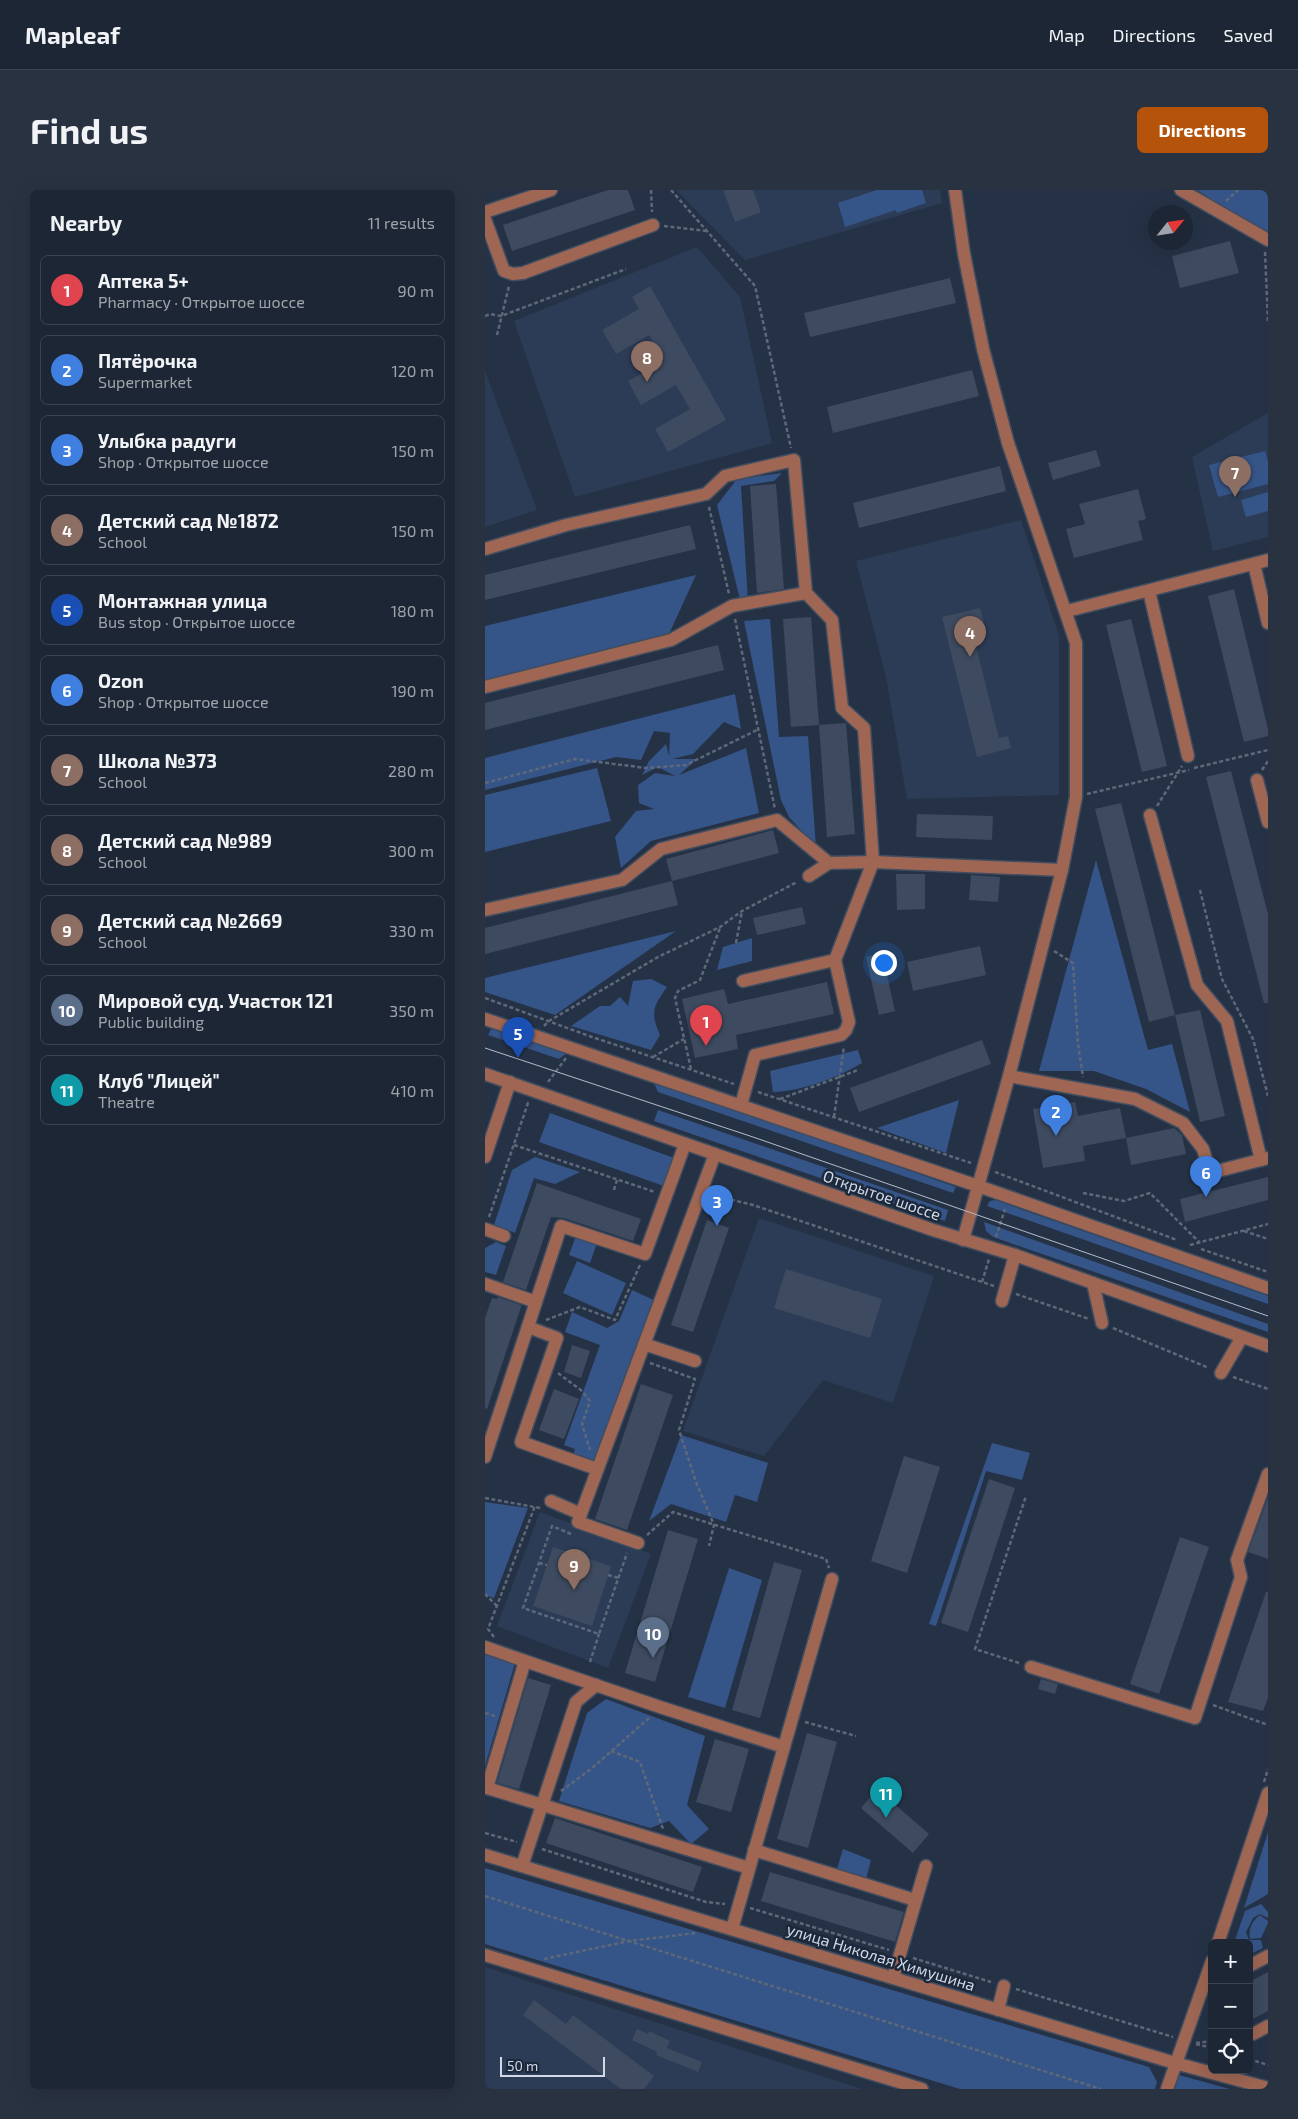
<!DOCTYPE html>
<html lang="en">
<head>
<meta charset="utf-8">
<style>
  :root { --surface:#1c2634; --page:#293240; --text:#f1f3f6; --muted:#a0a5ac; --line:#3a434f; --accent:#b45309 }
  body { margin:0; font-family:"Exo 2",sans-serif; background:var(--page); color:var(--text) }
  .controls { position:absolute; right:15px; bottom:15px; display:grid; overflow:hidden; border-radius:8px; box-shadow:0 5px 20px #0002 }
  .controls button { width:45px; height:45px; display:grid; place-items:center; padding:0; border:0; border-bottom:1px solid var(--line); background:var(--surface); color:var(--text); font:25px sans-serif }
  .compass { position:absolute; left:663px; top:15px; width:45px; height:45px; border-radius:50%; background:var(--surface); box-shadow:0 5px 20px #0002; rotate:60deg }
  .scale { position:absolute; left:15px; bottom:12px; width:105px; box-sizing:border-box; padding-left:5px; border:2px solid #d1d9e6; border-top:0; font-size:14px; line-height:18px; white-space:nowrap; color:#d1d9e6; -webkit-text-stroke:4px #1c283b; paint-order:stroke }
  .you { position:absolute; left:398px; top:772px; width:18px; height:18px; margin:-12px; border:4px solid #fff; border-radius:50%; background:#1a73e8; box-shadow:0 0 0 8px #1a73e833 }
  .badge { display:grid; place-items:center; width:32px; height:32px; border-radius:50%; background:var(--accent); color:#fff; font-size:16px; font-weight:700 }
  .pin { position:absolute; translate:-50% -41px; filter:drop-shadow(0 1px 2px #0008) }
  .pin::after { content:''; position:absolute; top:26px; width:18px; height:15px; background:inherit; clip-path:polygon(0 0,100% 0,50% 100%) }
  .list { margin:0; padding:0; list-style:none }
  h2 { display:flex; justify-content:space-between; align-items:center; height:65px; margin:0; padding:0 20px; font-size:21px }
  h2 small { font-size:16px; font-weight:400; color:var(--muted) }
  .list li { display:grid; grid-template-columns:32px 1fr auto; gap:15px; align-items:center; box-sizing:border-box; height:70px; margin:0 10px 10px; padding:0 10px; border:1px solid var(--line); border-radius:8px }
  .list b { display:block; font-size:19px; white-space:nowrap }
  .list p { margin:0; font-size:16px; white-space:nowrap; color:var(--muted) }
  .list em { font-size:16px; font-style:normal; color:var(--muted) }
  .icon { flex:none; width:28px; height:28px; fill:none; stroke:currentColor; stroke-width:2; stroke-linecap:round; stroke-linejoin:round }
  .map { position:relative; flex:none; width:783px; height:1899px; overflow:hidden; border-radius:8px }
  header { display:flex; align-items:center; gap:30px; box-sizing:border-box; height:70px; padding:0 25px; background:var(--surface); border-bottom:1px solid var(--line) }
  header strong { font-size:24px }
  nav { display:flex; gap:28px; margin-inline-start:auto; font-size:18px }
  .intro { display:flex; align-items:center; justify-content:space-between; box-sizing:border-box; height:120px; padding:0 30px }
  h1 { margin:0; font-size:35px }
  .button { padding:12px 22px; border-radius:8px; background:var(--accent); color:#fff; font-size:18px; font-weight:700 }
  main { display:flex; gap:30px; padding:0 30px }
  aside { flex:1; background:var(--surface); border-radius:8px; box-shadow:0 5px 20px #0002 }
  .map>svg:first-child { display:block }
  .built { fill:#2c3c56 }
  .green { fill:#355487 }
  .building { fill:#3d4a5f }
  .lines { fill:none; stroke-linecap:round; stroke-linejoin:round }
  .minor-casing { stroke:#414d60; stroke-width:15 }
  .path { stroke:#5d687a; stroke-width:2.5; stroke-dasharray:4 2.5; stroke-linecap:butt }
  .minor { stroke:#9e6653; stroke-width:12 }
  .tram { stroke:#b3bcca; stroke-width:1 }
  .labels { text-anchor:middle; stroke-width:5; stroke-linejoin:round; paint-order:stroke }
  .street-label { font-size:16px; fill:#d1d9e6; stroke:#1c283b }
</style>
</head>
<body>
<header>
<strong>Mapleaf</strong>
<nav><a>Map</a><a>Directions</a><a>Saved</a></nav>
</header>
<div class="intro"><h1>Find us</h1><a class="button">Directions</a></div>
<main>
<aside>
<h2>Nearby<small>11 results</small></h2>
<ul class="list">
<li><span class="badge" style="background:#e0444e">1</span><div><b>Аптека 5+</b><p>Pharmacy · Открытое шоссе</p></div><em>90 m</em></li>
<li><span class="badge" style="background:#3f7fe0">2</span><div><b>Пятёрочка</b><p>Supermarket</p></div><em>120 m</em></li>
<li><span class="badge" style="background:#3f7fe0">3</span><div><b>Улыбка радуги</b><p>Shop · Открытое шоссе</p></div><em>150 m</em></li>
<li><span class="badge" style="background:#8d6e63">4</span><div><b>Детский сад №1872</b><p>School</p></div><em>150 m</em></li>
<li><span class="badge" style="background:#1a4fb4">5</span><div><b>Монтажная улица</b><p>Bus stop · Открытое шоссе</p></div><em>180 m</em></li>
<li><span class="badge" style="background:#3f7fe0">6</span><div><b>Ozon</b><p>Shop · Открытое шоссе</p></div><em>190 m</em></li>
<li><span class="badge" style="background:#8d6e63">7</span><div><b>Школа №373</b><p>School</p></div><em>280 m</em></li>
<li><span class="badge" style="background:#8d6e63">8</span><div><b>Детский сад №989</b><p>School</p></div><em>300 m</em></li>
<li><span class="badge" style="background:#8d6e63">9</span><div><b>Детский сад №2669</b><p>School</p></div><em>330 m</em></li>
<li><span class="badge" style="background:#5c6f8a">10</span><div><b>Мировой суд. Участок 121</b><p>Public building</p></div><em>350 m</em></li>
<li><span class="badge" style="background:#0f9aa8">11</span><div><b>Клуб &quot;Лицей&quot;</b><p>Theatre</p></div><em>410 m</em></li>
</ul>
</aside>
<div class="map">
<svg width="783" height="1899" viewBox="0 0 783 1899">
  <rect width="100%" height="100%" fill="#253246"/>
  <g class="built">
    <polygon points="191,0 455,0 457,13 260,70"/>
    <polygon points="212,57 255,107 287,253 90,307 29,131"/>
    <polygon points="0,181 52,320 0,337"/>
    <polygon points="783,223 783,347 728,361 707,267"/>
    <polygon points="536,330 574,446 574,605 422,609 401,487 371,371"/>
    <polygon points="274,1028 449,1086 408,1213 338,1190 279,1266 198,1241"/>
    <polygon points="55,1322 166,1364 123,1478 12,1436"/>
    <polygon points="0,1777 377,1899 0,1899"/>
  </g>
  <g class="green">
    <polygon points="392,0 437,0 441,13 412,23 411,20 360,37 353,13"/>
    <polygon points="712,0 783,0 783,42 761,32"/>
    <polygon points="780,261 783,271 783,294 733,307 724,275"/>
    <polygon points="297,283 289,291 256,296 263,412 256,414 232,315 252,289"/>
    <polygon points="783,302 783,321 761,327 756,310"/>
    <polygon points="211,385 184,444 0,492 0,436"/>
    <polygon points="285,429 294,547 323,546 331,657 304,627 296,610 259,431"/>
    <polygon points="250,504 256,539 239,532 208,564 187,569 212,569 194,585 261,558 274,623 166,651 136,678 130,647 151,621 169,619 154,613 153,595 170,583 190,586 173,577 157,585 164,571 181,554 184,566 185,543 169,541 156,570 131,567 0,600 0,568"/>
    <polygon points="112,578 126,631 0,662 0,605"/>
    <polygon points="611,670 663,860 687,854 705,922 661,899 609,881 554,881"/>
    <polygon points="191,741 70,825 0,802 0,788"/>
    <polygon points="267,748 267,771 232,780 238,757"/>
    <path d="M 166,789 L 182,797 C 168,817 165,822 175,845 L 166,860 L 86,836 L 115,816 L 125,816 L 135,807 L 143,816 L 148,791 Z"/>
    <polygon points="6,839 82,863 74,869 3,845"/>
    <path d="M 373,860 L 377,873 C 351,888 318,901 288,902 L 285,881 Z"/>
    <polygon points="168,891 471,997 468,1003 173,902"/>
    <polygon points="474,910 461,963 392,938"/>
    <polygon points="173,920 463,1020 460,1031 169,931"/>
    <polygon points="65,923 189,968 179,996 54,952"/>
    <polygon points="50,967 95,982 70,994 49,988 30,1043 9,1035 27,980"/>
    <polygon points="510,1010 783,1106 783,1114 502,1016 505,1011"/>
    <polygon points="499,1032 783,1134 783,1142 508,1047 501,1041"/>
    <polygon points="91,1046 112,1053 105,1073 84,1065"/>
    <polygon points="11,1052 21,1056 11,1085 0,1082 0,1058"/>
    <polygon points="92,1071 141,1093 127,1125 78,1103"/>
    <polygon points="147,1100 171,1111 110,1274 88,1266 90,1259 79,1255 115,1155 80,1142 87,1122 122,1138 134,1131"/>
    <polygon points="196,1245 283,1273 272,1312 250,1305 241,1332 186,1314 164,1331"/>
    <polygon points="507,1253 545,1263 537,1290 501,1281 451,1436 444,1434"/>
    <polygon points="0,1312 43,1318 9,1408 0,1405"/>
    <polygon points="244,1378 277,1390 240,1518 203,1507"/>
    <polygon points="0,1464 30,1473 0,1576"/>
    <polygon points="121,1509 220,1546 202,1615 224,1639 206,1654 184,1631 165,1638 74,1611 102,1523"/>
    <polygon points="783,1642 783,1704 759,1718"/>
    <polygon points="358,1659 386,1670 381,1689 352,1679"/>
    <polygon points="0,1678 664,1877 672,1892 670,1899 475,1899 0,1754"/>
    <polygon points="776,1714 783,1722 783,1728 775,1724 768,1728 761,1742 764,1750 776,1750 778,1758 764,1765 764,1753 749,1753 760,1721"/>
    <path d="M 775,1725 L 783,1731 L 783,1733 L 776,1748 L 765,1749 C 763,1739 767,1731 775,1725 Z"/>
    <polygon points="694,1885 745,1899 690,1899"/>
  </g>
  <g class="building">
    <polygon points="123,0 143,0 150,20 27,61 18,35"/>
    <polygon points="238,0 268,0 276,22 250,32"/>
    <polygon points="745,51 754,83 695,98 687,66"/>
    <polygon points="465,88 471,113 325,147 319,123"/>
    <polygon points="165,96 241,230 183,262 170,239 205,219 191,195 156,215 143,191 179,171 164,145 131,164 117,140 154,119 147,107"/>
    <polygon points="487,180 494,206 348,243 342,217"/>
    <polygon points="611,260 616,276 568,290 563,273"/>
    <polygon points="515,276 521,301 374,338 368,313"/>
    <polygon points="291,294 299,399 272,403 265,296"/>
    <polygon points="653,299 661,329 653,331 658,350 589,368 581,339 600,334 594,314"/>
    <polygon points="205,335 211,359 0,410 0,385"/>
    <polygon points="749,399 783,539 783,546 759,552 723,406"/>
    <polygon points="495,418 499,432 486,436 514,548 523,546 526,558 492,567 457,427"/>
    <polygon points="326,427 334,535 306,537 298,429"/>
    <polygon points="646,429 682,576 657,582 621,435"/>
    <polygon points="233,455 239,480 0,540 0,513"/>
    <polygon points="361,533 370,644 342,647 334,535"/>
    <polygon points="746,581 783,724 783,813 779,813 721,587"/>
    <polygon points="636,613 690,825 664,832 610,619"/>
    <polygon points="432,624 508,626 507,650 431,647"/>
    <polygon points="288,640 294,663 187,691 181,669"/>
    <polygon points="411,684 440,684 440,719 412,720"/>
    <polygon points="486,685 515,687 513,712 484,710"/>
    <polygon points="187,691 193,715 0,764 0,738"/>
    <polygon points="317,717 321,734 272,745 268,728"/>
    <polygon points="495,756 501,785 428,801 422,772"/>
    <polygon points="397,763 410,821 394,825 381,767"/>
    <polygon points="342,792 349,824 251,845 253,859 210,868 197,809 239,799 243,814"/>
    <polygon points="715,820 740,926 715,932 690,825"/>
    <polygon points="497,850 506,874 374,922 365,898"/>
    <polygon points="590,912 593,926 635,918 641,948 598,956 600,971 558,978 548,919"/>
    <polygon points="689,938 697,945 701,964 646,975 641,948"/>
    <polygon points="783,987 783,1010 700,1032 695,1009"/>
    <polygon points="52,993 156,1029 148,1051 79,1028 66,1027 41,1100 18,1092"/>
    <polygon points="222,1030 244,1038 208,1142 186,1135"/>
    <polygon points="301,1079 397,1109 385,1148 289,1118"/>
    <polygon points="13,1107 36,1115 36,1117 2,1219 0,1218 0,1128 7,1108 12,1109"/>
    <polygon points="87,1155 105,1161 96,1188 79,1182"/>
    <polygon points="156,1194 188,1205 142,1340 110,1329"/>
    <polygon points="69,1199 94,1209 79,1249 54,1240"/>
    <polygon points="419,1266 455,1277 422,1383 386,1371"/>
    <polygon points="504,1289 530,1298 483,1442 456,1433"/>
    <polygon points="783,1308 783,1369 763,1362"/>
    <polygon points="183,1340 213,1349 170,1492 140,1483"/>
    <polygon points="695,1347 724,1357 674,1504 645,1494"/>
    <polygon points="68,1357 126,1376 107,1436 48,1416"/>
    <polygon points="289,1372 317,1380 275,1528 247,1520"/>
    <polygon points="781,1402 783,1402 783,1508 778,1521 743,1512"/>
    <polygon points="43,1488 66,1495 34,1599 12,1593"/>
    <polygon points="556,1489 573,1494 570,1504 553,1499"/>
    <polygon points="322,1543 352,1552 323,1658 292,1649"/>
    <polygon points="230,1549 264,1559 246,1622 211,1612"/>
    <polygon points="392,1599 444,1644 428,1663 376,1618"/>
    <polygon points="70,1628 217,1677 208,1702 61,1653"/>
    <polygon points="285,1682 419,1722 410,1752 276,1711"/>
    <polygon points="783,1782 783,1821 764,1831 764,1792"/>
    <polygon points="49,1810 81,1834 88,1825 169,1886 159,1899 136,1899 38,1825"/>
    <polygon points="152,1839 163,1844 164,1841 185,1851 182,1858 217,1872 213,1882 171,1865 172,1862 147,1850"/>
  </g>
  <g class="lines">
    <g class="minor-casing">
      <g id="minor">
        <polyline points="470,0 479,64 498,159 523,253 591,453 591,607 577,680 524,886 478,1050"/>
        <polyline points="696,0 783,50"/>
        <polyline points="0,22 66,0"/>
        <polyline points="0,29 19,81 28,84 38,83 168,35"/>
        <polyline points="0,359 81,335 221,304 240,286 309,270 321,403 347,430 357,518 379,538 388,672 350,770 258,791"/>
        <polyline points="769,374 783,433"/>
        <polyline points="664,401 703,566"/>
        <polyline points="582,421 783,370"/>
        <polyline points="0,497 186,450 247,416 321,403"/>
        <polyline points="772,590 783,632"/>
        <polyline points="665,625 712,795 742,831 776,970"/>
        <polyline points="324,686 344,673 388,672 577,680"/>
        <polyline points="0,720 137,690 176,659 292,630 344,673"/>
        <polyline points="0,829 493,996 783,1098"/>
        <polyline points="0,884 448,1040 530,1065 783,1156"/>
        <polyline points="524,886 650,909 698,933 718,959 725,983 783,968"/>
        <polyline points="256,915 270,865 356,845 361,840 364,832 350,770"/>
        <polyline points="0,967 25,892"/>
        <polyline points="0,1039 19,1046"/>
        <polyline points="608,1093 617,1133"/>
        <polyline points="0,1094 51,1112 76,1036 160,1064 200,954"/>
        <polyline points="517,1111 530,1065"/>
        <polyline points="43,1137 72,1148 36,1252 112,1279"/>
        <polyline points="159,1154 210,1171"/>
        <polyline points="736,1183 757,1147"/>
        <polyline points="0,1267 51,1112"/>
        <polyline points="66,1311 96,1324"/>
        <polyline points="153,1353 93,1332 230,964"/>
        <polyline points="0,1457 40,1471 2,1598 0,1598"/>
        <polyline points="40,1471 175,1517 299,1557"/>
        <polyline points="546,1477 710,1528 756,1387 752,1370 783,1284"/>
        <polyline points="2,1598 264,1678"/>
        <polyline points="269,1660 430,1710"/>
        <polyline points="0,1665 690,1873 783,1898"/>
        <polyline points="37,1676 91,1512 111,1495"/>
        <polyline points="247,1739 347,1389"/>
        <polyline points="733,1753 783,1603"/>
        <polyline points="0,1765 437,1899"/>
        <polyline points="764,1776 783,1766"/>
        <polyline points="408,1788 441,1676"/>
        <polyline points="513,1820 519,1796"/>
        <polyline points="768,1844 783,1836"/>
        <polyline points="682,1899 727,1771"/>
      </g>
    </g>
    <g class="path">
      <polyline points="166,0 167,22"/>
      <polyline points="186,0 270,96 306,258"/>
      <polyline points="741,11 753,0"/>
      <polyline points="179,36 221,41"/>
      <polyline points="780,62 783,131"/>
      <polyline points="0,126 5,124 16,126 141,79"/>
      <polyline points="12,145 24,96"/>
      <polyline points="224,317 244,404"/>
      <polyline points="250,429 290,619"/>
      <polyline points="709,578 783,560"/>
      <polyline points="777,580 783,571"/>
      <polyline points="0,593 90,569 161,578 201,575 274,539"/>
      <polyline points="602,604 704,580"/>
      <polyline points="672,616 697,576"/>
      <polyline points="715,700 737,789 768,849 783,906"/>
      <polyline points="251,753 257,721"/>
      <polyline points="569,761 588,773 593,854 598,887"/>
      <polyline points="0,808 107,847 249,894"/>
      <polyline points="59,836 64,831 173,767 235,737 257,721 312,692"/>
      <polyline points="168,867 199,849"/>
      <polyline points="206,879 190,808 193,801 215,790 235,738"/>
      <polyline points="63,892 81,868"/>
      <polyline points="273,902 486,973"/>
      <polyline points="295,909 373,880"/>
      <polyline points="349,927 359,856"/>
      <polyline points="29,955 170,1002"/>
      <polyline points="510,982 692,1050"/>
      <polyline points="129,1000 132,990"/>
      <polyline points="598,1003 639,1011 665,1003 715,1053"/>
      <polyline points="227,1005 268,1015 509,1096"/>
      <polyline points="4,1027 43,913 45,914"/>
      <polyline points="759,1041 783,1049"/>
      <polyline points="511,1047 520,1019"/>
      <polyline points="705,1055 783,1034"/>
      <polyline points="716,1059 783,1082"/>
      <polyline points="497,1092 504,1069"/>
      <polyline points="531,1104 604,1129"/>
      <polyline points="61,1130 95,1117 130,1130 155,1075"/>
      <polyline points="628,1138 724,1178"/>
      <polyline points="165,1173 210,1189 194,1240 211,1292 229,1335 224,1356"/>
      <polyline points="73,1183 97,1201 105,1211 97,1234 105,1260"/>
      <polyline points="748,1187 783,1199"/>
      <polyline points="0,1308 55,1318"/>
      <polyline points="86,1344 67,1336 38,1418 114,1444 142,1363"/>
      <polyline points="162,1345 188,1322 341,1369 344,1378"/>
      <polyline points="54,1373 62,1375"/>
      <polyline points="123,1385 134,1388"/>
      <polyline points="0,1404 12,1416"/>
      <polyline points="9,1447 3,1439 50,1316"/>
      <polyline points="105,1472 114,1444"/>
      <polyline points="534,1473 490,1459 541,1306"/>
      <polyline points="728,1515 783,1535"/>
      <polyline points="0,1523 10,1526"/>
      <polyline points="320,1532 371,1546"/>
      <polyline points="126,1561 155,1572 178,1639"/>
      <polyline points="779,1592 783,1579"/>
      <polyline points="76,1601 106,1579 164,1528"/>
      <polyline points="0,1643 32,1652"/>
      <polyline points="57,1659 221,1712 240,1714"/>
      <polyline points="0,1706 616,1899"/>
      <polyline points="265,1718 404,1760"/>
      <polyline points="428,1768 506,1792"/>
      <polyline points="59,1769 144,1751 211,1743"/>
      <polyline points="531,1799 688,1847"/>
      <polyline points="711,1853 727,1851"/>
      <polyline points="711,1854 727,1858"/>
      <polyline points="764,1869 783,1875"/>
    </g>
    <use href="#minor" class="minor"/>
    <polyline class="tram" points="0,858 268,947 783,1126"/>
  </g>
  <g class="labels">
    <g class="street-label">
      <text transform="translate(397 1005) rotate(19)" y="6">Открытое шоссе</text>
      <text transform="translate(396 1767) rotate(17)" y="6">улица Николая Химушина</text>
    </g>
  </g>
</svg>
<div class="controls">
<button>+</button>
<button>−</button>
<button><svg class="icon" aria-label="locate" viewBox="0 0 24 24"><circle cx="12" cy="12" r="6"/><path d="M12 2v4M12 18v4M2 12h4M18 12h4"/></svg></button>
</div>
<svg class="compass" viewBox="-18 -18 36 36"><path d="M0-13l5 13h-10z" fill="#e53935"/><path d="M0 13l5-13h-10z" fill="#a0a5ac"/></svg>
<div class="scale">50 m</div>
<div class="you"></div>
<div class="pin badge" style="left:221px;top:856px;background:#e0444e">1</div>
<div class="pin badge" style="left:571px;top:946px;background:#3f7fe0">2</div>
<div class="pin badge" style="left:232px;top:1036px;background:#3f7fe0">3</div>
<div class="pin badge" style="left:485px;top:467px;background:#8d6e63">4</div>
<div class="pin badge" style="left:33px;top:868px;background:#1a4fb4">5</div>
<div class="pin badge" style="left:721px;top:1007px;background:#3f7fe0">6</div>
<div class="pin badge" style="left:750px;top:307px;background:#8d6e63">7</div>
<div class="pin badge" style="left:162px;top:192px;background:#8d6e63">8</div>
<div class="pin badge" style="left:89px;top:1400px;background:#8d6e63">9</div>
<div class="pin badge" style="left:168px;top:1468px;background:#5c6f8a">10</div>
<div class="pin badge" style="left:401px;top:1628px;background:#0f9aa8">11</div>
</div>
</main>
</body>
</html>
